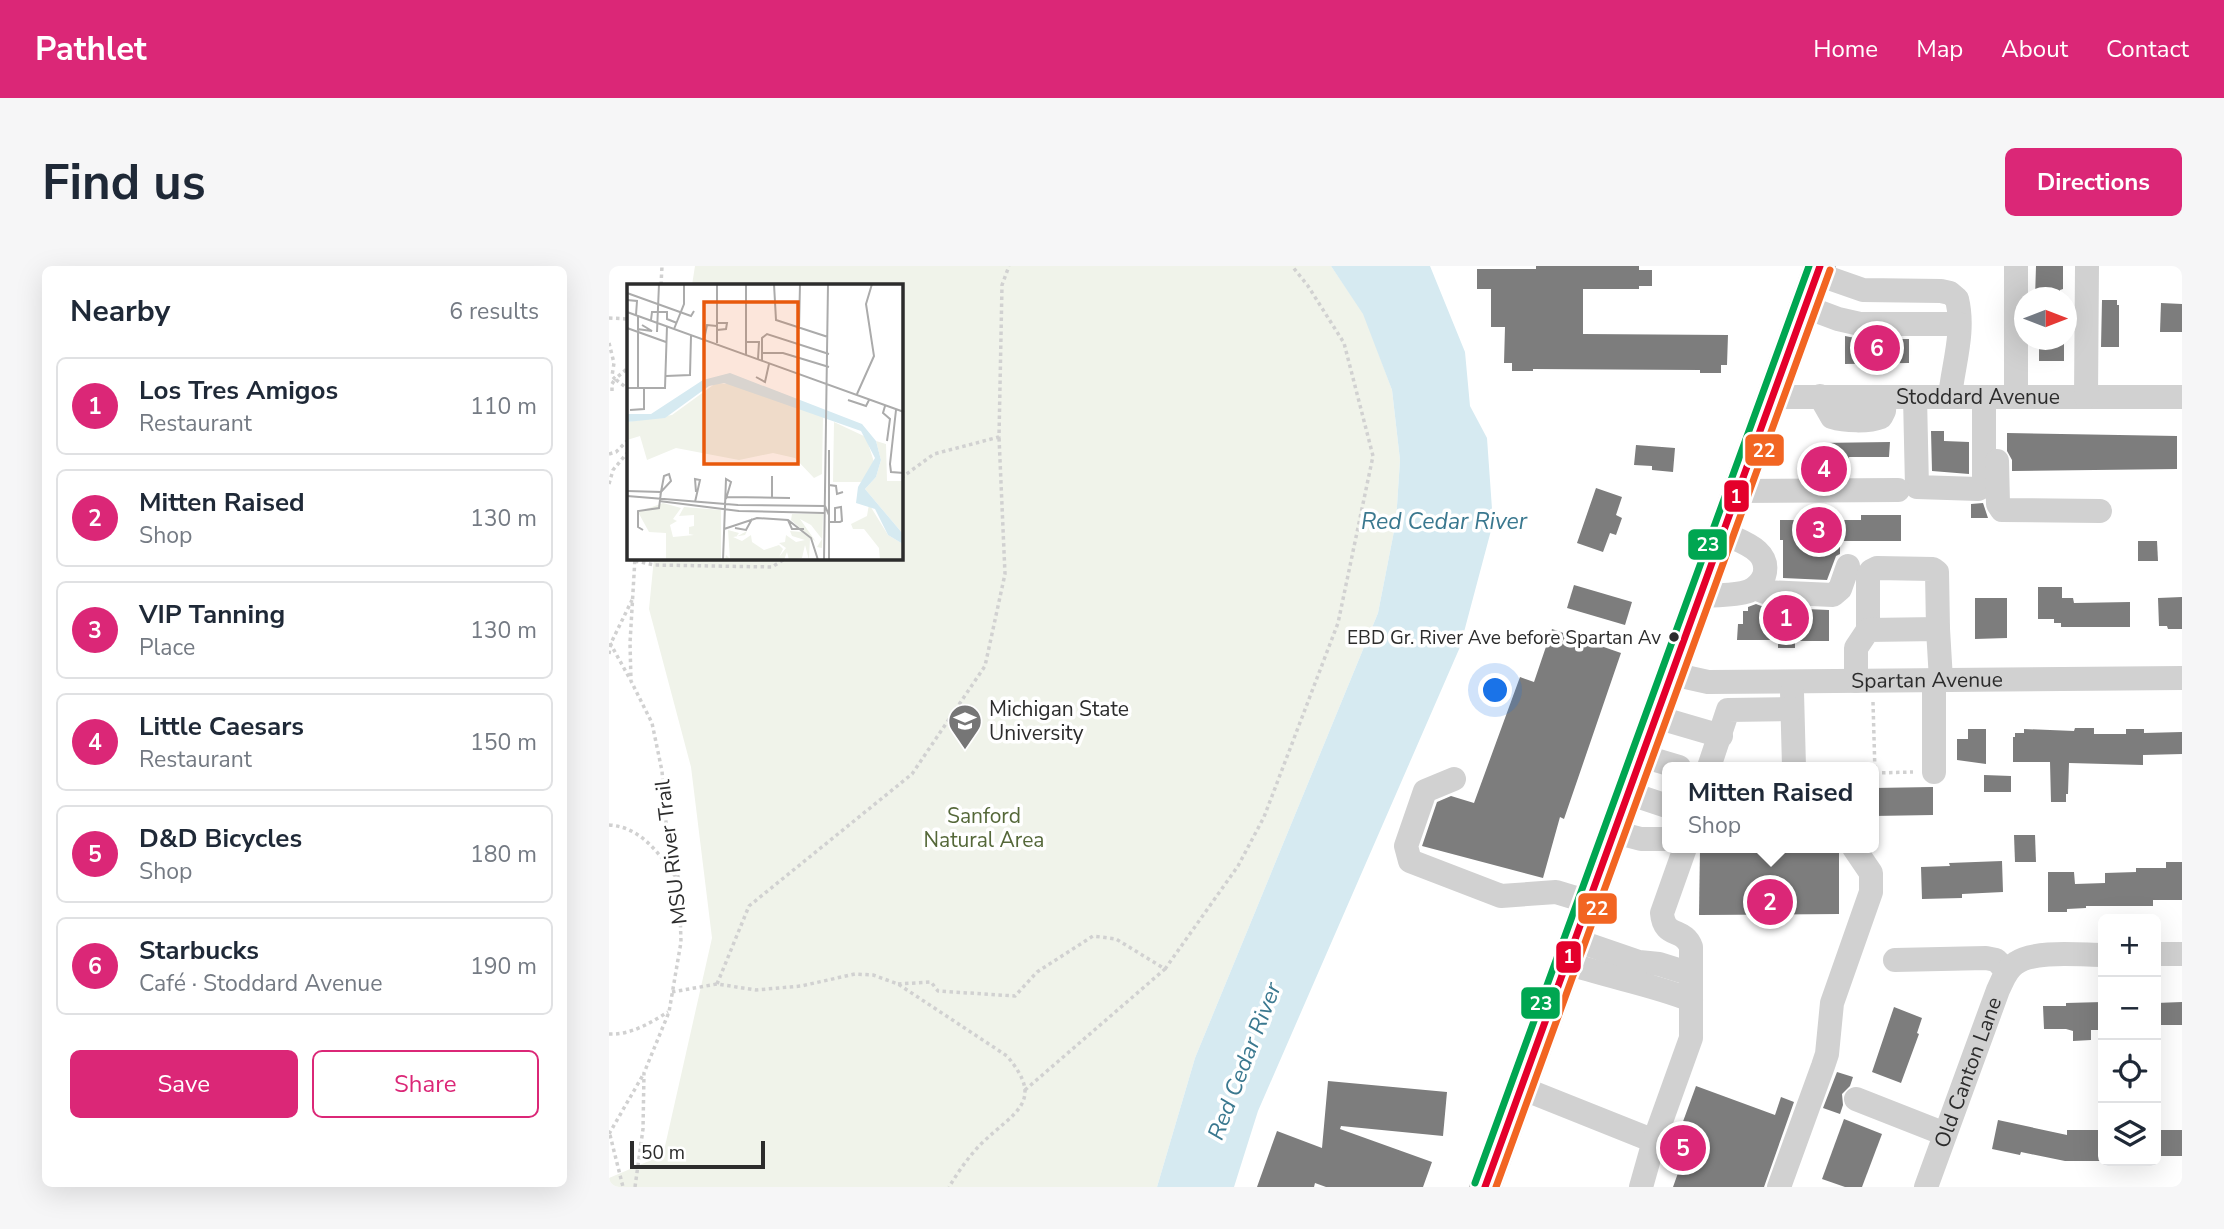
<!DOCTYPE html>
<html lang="en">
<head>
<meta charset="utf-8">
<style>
  :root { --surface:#fff; --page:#f6f6f7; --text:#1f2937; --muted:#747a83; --line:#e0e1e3; --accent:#db2777 }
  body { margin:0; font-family:"Nunito Sans",sans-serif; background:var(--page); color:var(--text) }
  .controls { position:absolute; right:21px; bottom:21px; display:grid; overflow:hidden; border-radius:10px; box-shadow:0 7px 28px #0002 }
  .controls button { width:63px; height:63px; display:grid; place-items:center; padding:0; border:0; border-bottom:2px solid var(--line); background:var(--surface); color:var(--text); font:35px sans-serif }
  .compass { position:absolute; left:1405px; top:21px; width:63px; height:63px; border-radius:50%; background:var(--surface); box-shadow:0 7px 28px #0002; rotate:90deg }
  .scale { position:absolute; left:21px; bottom:18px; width:135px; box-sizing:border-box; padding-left:7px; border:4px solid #2c2c2c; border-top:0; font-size:19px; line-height:24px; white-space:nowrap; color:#2c2c2c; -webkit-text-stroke:5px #fff; paint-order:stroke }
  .you { position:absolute; left:887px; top:425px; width:24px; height:24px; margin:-18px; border:5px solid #fff; border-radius:50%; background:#1a73e8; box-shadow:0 0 0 10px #1a73e833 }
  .badge { display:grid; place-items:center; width:46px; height:46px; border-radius:50%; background:var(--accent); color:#fff; font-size:23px; font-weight:700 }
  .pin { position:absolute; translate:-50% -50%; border:4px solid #fff; box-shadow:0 2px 7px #0006 }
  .popup { position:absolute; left:1053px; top:496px; width:217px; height:91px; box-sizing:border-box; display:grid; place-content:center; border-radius:10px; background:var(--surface); filter:drop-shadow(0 2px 5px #0005); font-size:23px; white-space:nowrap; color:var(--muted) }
  .popup b { font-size:26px; color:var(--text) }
  .popup::after { content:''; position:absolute; left:50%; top:100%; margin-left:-14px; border:14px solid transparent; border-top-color:var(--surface) }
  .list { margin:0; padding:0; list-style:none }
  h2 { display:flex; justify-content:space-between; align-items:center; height:91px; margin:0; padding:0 28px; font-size:30px }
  h2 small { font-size:23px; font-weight:400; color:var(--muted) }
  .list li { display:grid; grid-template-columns:46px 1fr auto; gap:21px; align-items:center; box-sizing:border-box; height:98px; margin:0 14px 14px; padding:0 14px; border:2px solid var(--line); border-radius:10px }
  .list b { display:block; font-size:26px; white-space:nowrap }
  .list p { margin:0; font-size:23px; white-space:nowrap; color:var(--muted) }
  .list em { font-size:23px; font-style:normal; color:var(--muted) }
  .actions { display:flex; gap:14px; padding:21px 28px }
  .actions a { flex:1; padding:16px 0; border:2px solid var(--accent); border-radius:10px; text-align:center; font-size:24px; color:var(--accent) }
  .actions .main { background:var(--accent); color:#fff }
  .icon { flex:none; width:38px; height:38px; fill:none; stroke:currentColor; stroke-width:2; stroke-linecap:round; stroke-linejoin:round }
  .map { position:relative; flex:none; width:1573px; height:921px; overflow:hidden; border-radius:10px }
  header { display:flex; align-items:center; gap:42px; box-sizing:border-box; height:98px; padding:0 35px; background:var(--accent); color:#fff }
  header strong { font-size:33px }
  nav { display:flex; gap:38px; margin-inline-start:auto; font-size:24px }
  .intro { display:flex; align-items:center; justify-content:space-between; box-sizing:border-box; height:168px; padding:0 42px }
  h1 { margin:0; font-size:49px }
  .button { padding:18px 32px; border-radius:10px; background:var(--accent); color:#fff; font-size:24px; font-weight:700 }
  main { display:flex; gap:42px; padding:0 42px }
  aside { flex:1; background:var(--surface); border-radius:10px; box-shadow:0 7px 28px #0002 }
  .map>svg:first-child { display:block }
  .green { fill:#f0f3ea }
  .water { fill:#d6eaf1 }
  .building { fill:#7d7d7d }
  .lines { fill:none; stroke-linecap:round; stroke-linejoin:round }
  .path { stroke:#d1d1d1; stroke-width:3.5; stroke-dasharray:3.5 3.5; stroke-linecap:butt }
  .minor { stroke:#d1d1d1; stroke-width:24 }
  .major { stroke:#c4c4c4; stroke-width:32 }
  .bus-1-casing { stroke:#fff; stroke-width:12 }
  .bus-2-casing { stroke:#fff; stroke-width:12 }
  .bus-3-casing { stroke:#fff; stroke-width:12 }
  .bus-1 { stroke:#e4002b; stroke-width:7 }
  .bus-2 { stroke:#f26522; stroke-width:7 }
  .bus-3 { stroke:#00a651; stroke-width:7 }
  .bus-dot { fill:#2c2c2c; stroke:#fff; stroke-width:2.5 }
  .labels { text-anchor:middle; stroke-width:7; stroke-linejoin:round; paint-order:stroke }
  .bus-label { font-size:19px; fill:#2c2c2c; stroke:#fff; text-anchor:end }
  .street-label { font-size:21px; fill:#2c2c2c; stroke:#fff }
  .poi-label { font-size:21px; fill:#2c2c2c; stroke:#fff; text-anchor:start }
  .park-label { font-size:21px; fill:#556839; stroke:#fff }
  .water-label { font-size:23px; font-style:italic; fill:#3a788f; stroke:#fff }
  .inset-road { fill:none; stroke:#ababab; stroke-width:2 }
  .view { fill:#e8590c; fill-opacity:0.15; stroke:#e8590c; stroke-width:3.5 }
  .inset-edge { fill:none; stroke:#2c2c2c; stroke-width:3.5 }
  .line-badge { stroke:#fff; stroke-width:2.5 }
  .badge-label { font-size:19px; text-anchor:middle; font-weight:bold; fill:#fff }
</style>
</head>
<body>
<header>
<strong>Pathlet</strong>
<nav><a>Home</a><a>Map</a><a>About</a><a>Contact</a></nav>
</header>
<div class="intro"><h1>Find us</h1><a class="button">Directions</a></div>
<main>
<aside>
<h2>Nearby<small>6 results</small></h2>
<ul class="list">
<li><span class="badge">1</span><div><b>Los Tres Amigos</b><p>Restaurant</p></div><em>110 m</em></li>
<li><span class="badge">2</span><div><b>Mitten Raised</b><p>Shop</p></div><em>130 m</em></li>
<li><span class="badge">3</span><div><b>VIP Tanning</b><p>Place</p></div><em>130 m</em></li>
<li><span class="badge">4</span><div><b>Little Caesars</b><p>Restaurant</p></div><em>150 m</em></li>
<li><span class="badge">5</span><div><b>D&amp;D Bicycles</b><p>Shop</p></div><em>180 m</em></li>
<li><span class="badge">6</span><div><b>Starbucks</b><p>Café · Stoddard Avenue</p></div><em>190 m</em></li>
</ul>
<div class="actions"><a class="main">Save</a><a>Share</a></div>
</aside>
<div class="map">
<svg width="1573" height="921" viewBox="0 0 1573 921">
  <rect width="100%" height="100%" fill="#fff"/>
  <polygon class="green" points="86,0 722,0 755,48 783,124 791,194 787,255 769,347 586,792 548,921 0,921 0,912 54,889 103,672 82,501 40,343 45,292 292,292 292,19 83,19"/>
  <polygon class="water" points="722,0 821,0 856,86 861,140 878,172 884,257 851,381 649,845 625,921 548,921 586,792 769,347 787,255 791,194 783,124 754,48"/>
  <g class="building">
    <polygon points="927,0 1030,0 1030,4 1043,4 1043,20 1030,20 1030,23 974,23 974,68 1119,69 1118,99 1112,99 1112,107 1091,107 1091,104 924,103 924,105 903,105 903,97 895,97 896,61 882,61 882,23 868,23 868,3 927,3"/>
    <polygon points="1427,0 1454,0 1454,23 1451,24 1451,32 1426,32"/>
    <polygon points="1493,34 1508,34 1508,39 1510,39 1510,81 1492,81"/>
    <polygon points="1552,37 1573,38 1573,66 1551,66"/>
    <polygon points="1236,70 1251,73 1300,73 1300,97 1236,98"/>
    <rect x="1430" y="74" width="25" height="21"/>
    <polygon points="1322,165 1335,165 1335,175 1360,176 1360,208 1323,205"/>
    <polygon points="1398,167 1568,170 1568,203 1403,205 1403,194 1398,185"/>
    <polygon points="1281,176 1280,191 1240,191 1240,209 1191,210 1191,194 1210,194 1210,177"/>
    <polygon points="1027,179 1066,182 1064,206 1043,204 1043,200 1025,199"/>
    <polygon points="987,222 1013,231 1007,249 1013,252 1007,269 1001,267 994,286 968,277"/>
    <polygon points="1374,237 1379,252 1362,252 1362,238"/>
    <polygon points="1252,249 1292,249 1292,275 1231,275 1231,288 1227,290 1218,314 1174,312 1174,274 1171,274 1171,254 1252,254"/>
    <polygon points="1529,275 1548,275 1549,295 1529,295"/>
    <polygon points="965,319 1023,336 1016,359 958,342"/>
    <polygon points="1429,321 1453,321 1453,332 1464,332 1465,337 1521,336 1521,361 1452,361 1452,357 1445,357 1445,353 1429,353"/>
    <polygon points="1573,331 1573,363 1559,363 1558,360 1550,360 1549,332"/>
    <polygon points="1366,332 1398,332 1398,372 1366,373"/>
    <polygon points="1147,338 1155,341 1220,344 1220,375 1186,375 1186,382 1169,382 1169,374 1128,374 1129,358 1134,358 1134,345 1139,345 1139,341"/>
    <polygon points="943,363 1012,387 955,553 951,551 934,612 813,580 828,536 842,530 865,537 911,411 925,416"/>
    <polygon points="1466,462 1485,462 1485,468 1517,468 1517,463 1535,463 1535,467 1573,466 1573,488 1534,489 1534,499 1460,497 1459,528 1457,528 1457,536 1442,536 1441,496 1404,496 1404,471 1406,471 1406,467 1415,467 1415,463 1465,465"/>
    <polygon points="1359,463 1377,463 1377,498 1348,494 1348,473 1359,473"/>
    <polygon points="1375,509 1402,510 1402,526 1375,526"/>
    <polygon points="1324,521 1324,549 1264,550 1264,522"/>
    <polygon points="1405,569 1426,569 1427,596 1406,596"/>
    <polygon points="1091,582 1230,582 1230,648 1090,649"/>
    <polygon points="1393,595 1394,626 1353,628 1353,632 1313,633 1312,601 1341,600 1340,597"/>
    <polygon points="1557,596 1573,596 1573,634 1544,634 1544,640 1477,640 1477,642 1458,643 1458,646 1439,646 1439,606 1465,606 1466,618 1496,617 1496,607 1527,606 1527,602 1557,602"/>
    <polygon points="1494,736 1494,764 1482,764 1482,774 1464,775 1464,765 1457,763 1435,763 1434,740 1457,740 1457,737"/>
    <polygon points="1573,736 1573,759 1547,759 1547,737"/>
    <polygon points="1285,741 1313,752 1308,767 1310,768 1292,817 1263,806"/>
    <polygon points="1228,806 1244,811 1241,820 1233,828 1234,839 1231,848 1214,842"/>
    <polygon points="719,815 838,826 834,870 732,860 731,863 823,896 814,921 717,921 706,917 705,921 648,921 668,865 713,882"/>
    <polygon points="1087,820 1166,849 1172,831 1185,836 1155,921 1064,921 1069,907 1057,902"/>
    <polygon points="1235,853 1273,868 1253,921 1236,921 1213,913"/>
    <polygon points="1389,854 1458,869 1458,864 1494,864 1494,895 1456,895 1412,886 1411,889 1383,883"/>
    <rect x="1547" y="864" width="26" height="26"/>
  </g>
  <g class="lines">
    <g class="path">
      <polyline points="52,19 53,0"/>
      <polyline points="0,52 19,53"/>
      <polyline points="0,77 5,97 3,110 6,113 19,102"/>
      <polyline points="3,125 3,118 6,113 19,123"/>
      <polyline points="0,188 7,186 19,174"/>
      <polyline points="292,212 325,188 390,171 393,19 400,0"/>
      <polyline points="0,218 4,204 19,186"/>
      <polyline points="26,295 46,299 163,301 177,292"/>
      <polyline points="1,377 21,413"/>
      <polyline points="0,388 2,377 23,334"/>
      <polyline points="1264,436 1266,507"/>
      <polyline points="1266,507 1304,506"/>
      <path d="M 0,559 C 33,561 51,589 69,614"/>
      <polyline points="556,703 629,600 655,551 729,357 764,190 735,77 699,20 683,0"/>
      <polyline points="108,718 140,640 303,508 376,400 396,308 390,171"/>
      <polyline points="289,718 322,716 329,725 406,730 428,706 484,670 507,673 556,703 416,824"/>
      <path d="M 63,726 L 108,718 L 147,724 L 192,720 L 246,708 L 264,709 L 289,718 L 398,790 C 437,836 405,846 373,877 C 360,890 349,906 340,921"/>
      <path d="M 0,768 C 22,769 41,757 59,746"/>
      <polyline points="0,868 34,809"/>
      <polyline points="1,869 14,921"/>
      <polyline points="26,921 34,863 35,807 60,746 72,676 70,615 57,557 53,505 43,457 22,415 21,377 26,292"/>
    </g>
    <g class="minor">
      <polyline points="1407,0 1407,131"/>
      <path d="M 1208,8 L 1254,24 L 1332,25 L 1341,27 L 1348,33 C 1356,66 1344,99 1341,131"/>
      <polyline points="1197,41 1229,53 1251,58 1350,58"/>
      <path d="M 1211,130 L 1223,151 C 1236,155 1259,156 1272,151 L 1275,145 L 1276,131"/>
      <path id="s1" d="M 1164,131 L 1573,131"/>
      <polyline points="1306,131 1308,221 1369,223 1373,221 1375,216 1375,131"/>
      <polyline points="1477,131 1478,0"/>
      <polyline points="1388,195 1389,238 1393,244 1491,245"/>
      <polyline points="1129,225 1289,224"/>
      <polyline points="1146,322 1156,326 1224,329 1231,323 1239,300"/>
      <path d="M 1091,330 C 1106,329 1126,330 1140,325 C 1147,322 1152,317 1155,310 C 1163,284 1132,276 1114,267"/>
      <polyline points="1259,364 1259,310 1262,305 1268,302 1324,303 1328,306 1329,363"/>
      <path id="s2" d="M 1063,408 L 1099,416 L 1573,412"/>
      <polyline points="1247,415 1247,382 1259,364 1329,363 1332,414"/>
      <polyline points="1183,426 1185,501"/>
      <polyline points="1047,451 1112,470"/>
      <polyline points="1033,490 1070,501"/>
      <polyline points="1100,501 1119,444 1183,443"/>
      <polyline points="1325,506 1325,414"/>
      <polyline points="845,513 816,525 797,580 801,595 892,630 947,626 980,636"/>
      <polyline points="1019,527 1058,540"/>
      <polyline points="1005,566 1032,573 1058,573"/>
      <polyline points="966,674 1030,696 1050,698 1082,708"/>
      <polyline points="1547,688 1573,688"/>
      <polyline points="1286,694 1377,692 1387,694 1398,705"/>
      <path d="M 958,697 C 999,711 1042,718 1082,734"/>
      <polyline points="912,822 1045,875"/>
      <polyline points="1247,833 1336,868"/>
      <path d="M 1032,921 L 1045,875 L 1082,772 L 1082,681 C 1075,661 1055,673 1053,647 L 1076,582"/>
      <polyline points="1170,921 1214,800 1218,788 1223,737 1262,626 1262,607 1245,582"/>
      <path id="s3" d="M 1317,921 L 1389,724 C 1394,714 1397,703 1407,697 C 1425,684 1472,689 1494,689"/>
    </g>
    <polyline class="major" points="876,921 1211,0"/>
    <g class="bus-1-casing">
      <polyline id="bus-1" points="876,921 1211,0"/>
    </g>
    <g class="bus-2-casing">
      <polyline id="bus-2" points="887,921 1221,4"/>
    </g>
    <g class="bus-3-casing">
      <polyline id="bus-3" points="866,917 1200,0"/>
    </g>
    <use href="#bus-1" class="bus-1"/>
    <use href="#bus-2" class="bus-2"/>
    <use href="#bus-3" class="bus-3"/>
  </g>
  <defs>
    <g id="university-pin" transform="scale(1.75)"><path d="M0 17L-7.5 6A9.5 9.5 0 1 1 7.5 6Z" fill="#767676" stroke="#fff"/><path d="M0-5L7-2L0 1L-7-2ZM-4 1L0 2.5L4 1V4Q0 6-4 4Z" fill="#fff"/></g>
  </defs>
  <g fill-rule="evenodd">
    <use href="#university-pin" x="356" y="455"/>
  </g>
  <circle class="bus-dot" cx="1065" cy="371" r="6"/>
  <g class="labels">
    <g class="bus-label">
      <text x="1052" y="378">EBD Gr. River Ave before Spartan Av</text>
    </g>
    <g class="street-label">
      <text dy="7" stroke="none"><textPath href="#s1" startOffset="205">Stoddard Avenue</textPath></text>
      <text dy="7" stroke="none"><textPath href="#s2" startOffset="256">Spartan Avenue</textPath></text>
      <text transform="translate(62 586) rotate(-97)" y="7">MSU River Trail</text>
      <text dy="7" stroke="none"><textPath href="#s3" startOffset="122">Old Canton Lane</textPath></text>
    </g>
    <g class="poi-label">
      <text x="380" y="450">Michigan State<tspan x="380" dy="24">University</tspan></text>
    </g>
    <g class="park-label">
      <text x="375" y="557">Sanford<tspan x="375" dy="24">Natural Area</tspan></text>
    </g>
    <g class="water-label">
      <text x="835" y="263">Red Cedar River</text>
      <text transform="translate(635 795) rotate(-69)" y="8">Red Cedar River</text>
    </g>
  </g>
  <g transform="translate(18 18)">
    <rect width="276" height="276" fill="#fff"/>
    <path d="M 89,99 L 112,101 L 196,133 L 195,190 L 187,194 L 168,174 L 146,169 L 112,176 L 49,164 L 20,176 L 13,152 L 0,156 L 0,138 L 45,131 ZM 207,138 L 239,153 L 248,181 L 234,198 L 206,198 ZM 249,157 L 259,160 L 260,197 L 276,197 L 276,250 L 238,205 L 249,193 L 254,176 ZM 36,219 L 54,224 L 46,235 L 50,237 L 43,241 L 46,253 L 67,251 L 62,250 L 62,243 L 67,242 L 67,231 L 52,232 L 57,223 L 94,226 L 94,276 L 39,276 L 39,249 L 22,248 L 11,228 ZM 242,220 L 261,251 L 276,260 L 276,276 L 253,276 L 252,264 L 237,245 L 226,245 L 224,240 L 240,232 ZM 165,230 L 196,230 L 195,264 L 190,263 L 195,255 L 184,241 L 173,235 L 189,258 L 164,236 ZM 101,246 L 112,249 L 109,253 L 120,247 L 118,251 L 106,253 L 115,257 L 124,251 L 125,258 L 137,266 L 152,261 L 156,265 L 152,273 L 159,264 L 152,259 L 158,258 L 159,251 L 169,258 L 178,256 L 165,252 L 163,247 L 175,248 L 183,254 L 182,276 L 178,261 L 175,274 L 162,276 L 160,268 L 157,276 L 98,276 L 99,271 L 103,275 Z" fill="#f0f3ea"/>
    <path d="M 103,89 L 235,140 L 249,157 L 254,176 L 249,193 L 238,205 L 276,250 L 276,260 L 261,251 L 248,225 L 229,219 L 231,203 L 248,174 L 234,147 L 97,99 L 82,102 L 38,134 L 0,138 L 0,130 L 24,130 L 76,96 Z" fill="#d6eaf1"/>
    <path class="inset-road" d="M 90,0 L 90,59M 147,0 L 149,36 L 201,53M 0,9 L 64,32 L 67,27M 0,16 L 10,17 L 9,31M 0,28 L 277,128M 24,36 L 25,28 L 40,28 L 40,35 L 50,39M 0,44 L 39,58M 10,45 L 25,47 L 15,41M 47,45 L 57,20 L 57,0M 172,45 L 173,0M 90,46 L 99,45 L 100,39 L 90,39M 30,48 L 32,0M 77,56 L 80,41 L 90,42M 119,58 L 132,58 L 131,75M 136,69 L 156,69 L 202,83M 119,71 L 119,0M 135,76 L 135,54 L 140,50 L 202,70M 39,92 L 63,91 L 64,52M 129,93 L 138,98 L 142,80M 11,103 L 11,32M 0,104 L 38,104 L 40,42M 230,110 L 247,72 L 239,20 L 245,0M 221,116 L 239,122 L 242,116M 258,122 L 256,129 L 263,135 L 260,157M 3,126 L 17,125 L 17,103M 269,126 L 263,180 L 264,188 L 277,189M 42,190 L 44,197 L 34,208 L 37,192 ZM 202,201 L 209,202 L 210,210 L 216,208M 0,207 L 34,208 L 32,224 L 11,227 L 11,243 L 16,246M 0,212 L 111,221 L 198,222 L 202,231M 100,213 L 163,214M 145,214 L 145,192M 32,217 L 112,227 L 197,229M 68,218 L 73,196 L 68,195 L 69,208M 161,236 L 165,245 L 177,245M 202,238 L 213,238 L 215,237 L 214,223 L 208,224 L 208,238M 108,244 L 119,246 L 125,235M 97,245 L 130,234 L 161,236 L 184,254 L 191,276M 96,276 L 99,195 L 104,198 L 99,215M 197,276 L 201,0M 202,276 L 202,166"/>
    <path class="view" d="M 77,18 L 171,18 L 171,180 L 77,180 Z"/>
    <rect width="276" height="276" class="inset-edge"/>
  </g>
  <g class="line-badge">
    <rect x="1135" y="167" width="41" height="34" rx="7" fill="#f26522"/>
    <rect x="1114" y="213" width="27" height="34" rx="7" fill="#e4002b"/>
    <rect x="1078" y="262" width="41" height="33" rx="7" fill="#00a651"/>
    <rect x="968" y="626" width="41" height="33" rx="7" fill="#f26522"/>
    <rect x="946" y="674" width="27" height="34" rx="7" fill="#e4002b"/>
    <rect x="911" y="720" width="41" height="34" rx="7" fill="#00a651"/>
  </g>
  <g class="badge-label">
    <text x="1155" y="191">22</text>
    <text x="1127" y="237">1</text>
    <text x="1099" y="285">23</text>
    <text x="988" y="649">22</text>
    <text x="960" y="697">1</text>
    <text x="932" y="744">23</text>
  </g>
</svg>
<div class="controls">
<button>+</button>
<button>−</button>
<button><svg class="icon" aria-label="locate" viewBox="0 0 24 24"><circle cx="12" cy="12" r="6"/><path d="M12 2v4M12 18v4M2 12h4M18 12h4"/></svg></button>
<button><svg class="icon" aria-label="layers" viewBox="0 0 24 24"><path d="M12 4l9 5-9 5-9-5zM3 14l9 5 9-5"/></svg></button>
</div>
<svg class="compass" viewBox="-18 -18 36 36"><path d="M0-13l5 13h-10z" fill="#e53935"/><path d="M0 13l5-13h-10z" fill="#747a83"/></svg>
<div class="scale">50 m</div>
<div class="you"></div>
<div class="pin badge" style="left:1177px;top:352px">1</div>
<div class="pin badge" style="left:1161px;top:636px">2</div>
<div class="popup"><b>Mitten Raised</b>Shop</div>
<div class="pin badge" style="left:1210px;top:264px">3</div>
<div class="pin badge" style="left:1215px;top:203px">4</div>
<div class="pin badge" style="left:1074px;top:882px">5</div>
<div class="pin badge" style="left:1268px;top:82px">6</div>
</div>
</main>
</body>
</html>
